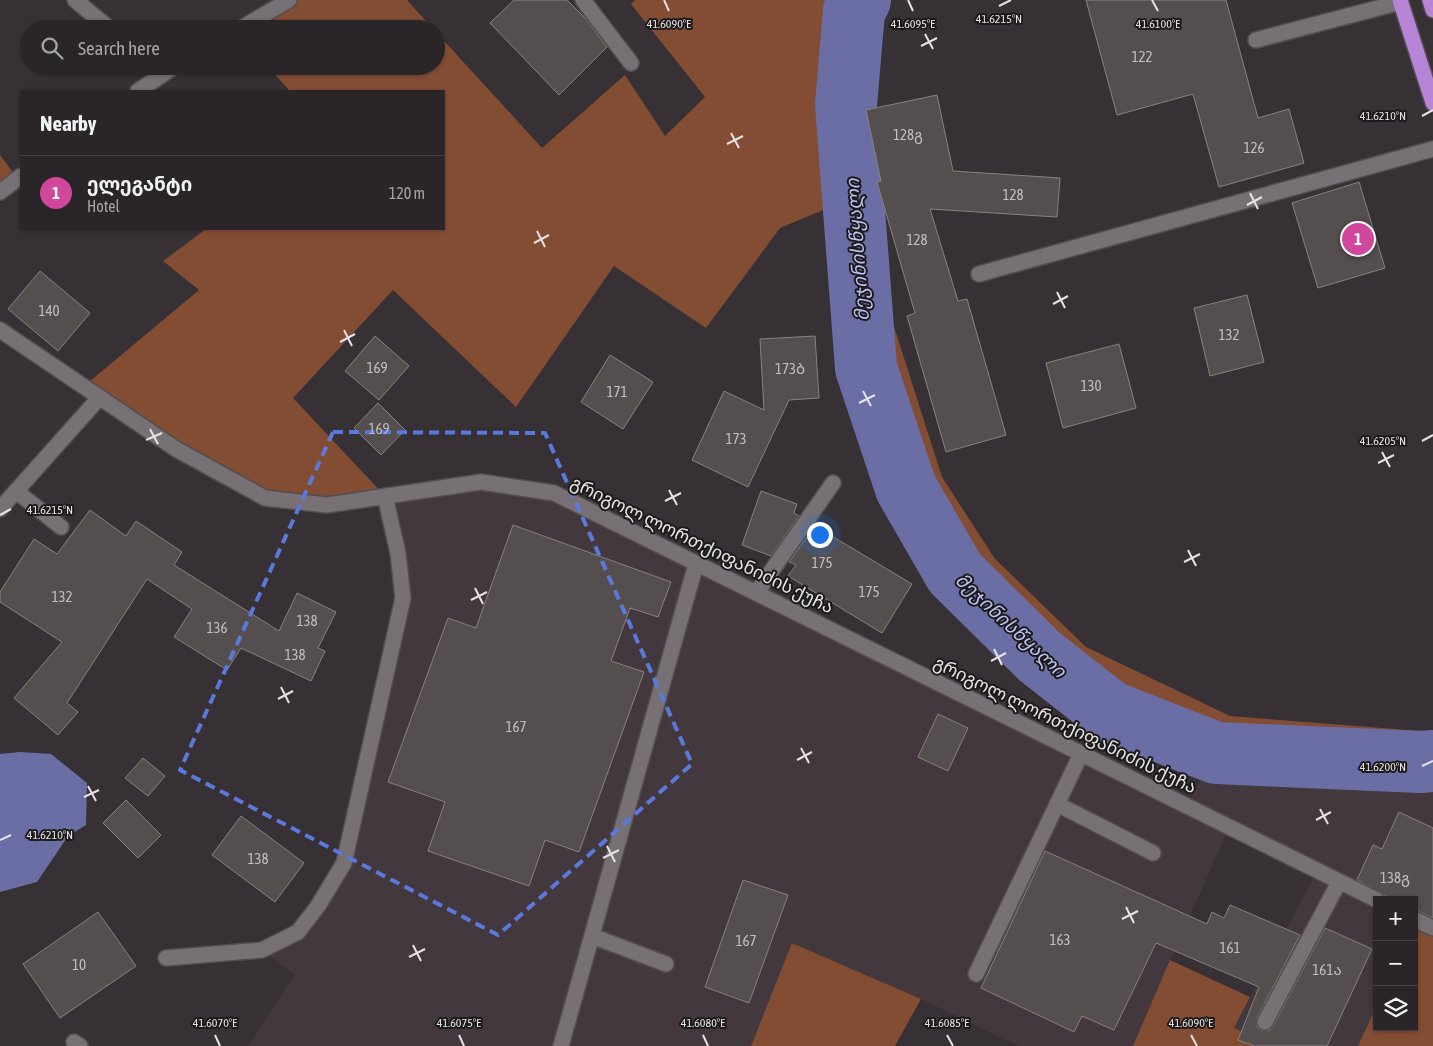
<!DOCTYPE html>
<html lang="en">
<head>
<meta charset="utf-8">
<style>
  :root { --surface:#292528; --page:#353134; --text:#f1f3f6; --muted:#a5a5a8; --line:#454245; --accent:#7bd155 }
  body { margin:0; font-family:"Asap Condensed","Noto Sans Georgian",sans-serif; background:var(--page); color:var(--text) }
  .controls { position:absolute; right:15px; bottom:15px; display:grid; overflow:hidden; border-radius:0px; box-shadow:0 1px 4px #0004 }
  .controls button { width:45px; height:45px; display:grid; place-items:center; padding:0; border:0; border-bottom:1px solid var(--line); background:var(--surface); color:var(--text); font:25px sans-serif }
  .you { position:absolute; left:819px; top:534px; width:18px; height:18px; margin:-12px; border:4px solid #fff; border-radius:50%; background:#1a73e8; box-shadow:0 0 0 8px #1a73e833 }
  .badge { display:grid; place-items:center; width:32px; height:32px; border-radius:50%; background:var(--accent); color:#fff; font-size:16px; font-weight:700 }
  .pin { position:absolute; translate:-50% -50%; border:2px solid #fff; box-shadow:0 1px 5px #0006 }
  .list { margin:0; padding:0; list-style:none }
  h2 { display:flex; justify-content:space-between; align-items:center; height:65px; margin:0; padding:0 20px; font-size:21px }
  h2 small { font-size:16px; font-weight:400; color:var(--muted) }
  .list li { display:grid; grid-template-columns:32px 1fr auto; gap:15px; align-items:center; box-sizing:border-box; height:75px; padding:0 20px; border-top:1px solid var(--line) }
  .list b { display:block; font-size:19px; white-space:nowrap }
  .list p { margin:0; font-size:16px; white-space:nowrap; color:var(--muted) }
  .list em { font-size:16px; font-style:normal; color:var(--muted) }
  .icon { flex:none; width:28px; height:28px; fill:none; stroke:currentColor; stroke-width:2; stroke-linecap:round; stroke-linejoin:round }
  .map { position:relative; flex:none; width:1433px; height:1046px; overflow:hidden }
  .search { position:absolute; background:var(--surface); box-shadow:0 1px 4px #0004; left:20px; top:20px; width:425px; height:55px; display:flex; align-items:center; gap:12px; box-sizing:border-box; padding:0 18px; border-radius:28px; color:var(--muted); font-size:19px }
  .panel { position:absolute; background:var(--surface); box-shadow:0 1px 4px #0004; left:20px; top:90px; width:425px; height:140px; border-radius:0px }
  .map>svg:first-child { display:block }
  .built { fill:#44383f }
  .green { fill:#834d34 }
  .water { fill:#6b6ea5 }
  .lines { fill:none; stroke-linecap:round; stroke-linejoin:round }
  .river { stroke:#6b6ea5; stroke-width:62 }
  .building { fill:#554e4e; stroke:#898181 }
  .lane-casing { stroke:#534d50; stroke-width:18 }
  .street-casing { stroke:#534d50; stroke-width:18 }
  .highway-casing { stroke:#534d50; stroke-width:18 }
  .lane { stroke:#777074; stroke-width:15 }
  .street { stroke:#777074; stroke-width:15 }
  .highway { stroke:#b884d8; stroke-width:15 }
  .marked { fill:none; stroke:#597adc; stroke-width:4; stroke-dasharray:10 6; stroke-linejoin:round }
  .ticks { fill:none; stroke:#e6e2e4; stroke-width:2 }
  .labels { text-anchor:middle; stroke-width:4; stroke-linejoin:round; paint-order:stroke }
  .number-label { font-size:15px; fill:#c2bdbe }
  .street-label { font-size:18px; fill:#e6e2e4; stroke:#1d1a1b }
  .water-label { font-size:19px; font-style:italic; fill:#bcc1f2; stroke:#1d1a1b }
  .ticks-label { font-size:12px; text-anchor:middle; fill:#e6e2e4; stroke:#1d1a1b; stroke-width:4; stroke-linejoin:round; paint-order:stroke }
</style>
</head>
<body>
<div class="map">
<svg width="1433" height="1046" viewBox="0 0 1433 1046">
  <rect width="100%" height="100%" fill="#373135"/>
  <g class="built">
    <polygon points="481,482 554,493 1229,827 1133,1046 1019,1046 921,999 793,943 751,1046 248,1046 295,975 262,950 298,932 344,863 403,598 385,496"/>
    <polygon points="1216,753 1421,762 1433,761 1433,918 1414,911 1414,900 1387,900 1189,801"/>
    <polygon points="1317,871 1377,900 1377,1005 1358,1046 1272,1046 1234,1028"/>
  </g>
  <g class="green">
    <polygon points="289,0 407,0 433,29 240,29"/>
    <polygon points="635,0 862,0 854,11 846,105 853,198 942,477 995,559 1086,647 1230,716 1433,732 1433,761 1421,762 1216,753 1109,711 1039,656 955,573 906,488 866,368 852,198 780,228 706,328 614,266 516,407 393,290 293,398 385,496 327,505 265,498 83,387 199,290 163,261 206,229 444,229 444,91 290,91 267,66 436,66 436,32 542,148 625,75 665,136 705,97 631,4"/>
    <polygon points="0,155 18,179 0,192"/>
    <polygon points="1414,925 1433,928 1433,1046 1358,1046 1377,1005 1377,1027 1414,1027"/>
    <polygon points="792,943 921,999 895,1046 751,1046"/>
    <polygon points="1170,960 1250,997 1234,1028 1272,1046 1133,1046"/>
  </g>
  <polygon class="water" points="20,752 51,754 87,783 86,825 68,836 37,882 0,892 0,754"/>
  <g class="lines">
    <polyline class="river" points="860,0 854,11 846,105 866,368 906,488 955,573 1039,656 1109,711 1216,753 1421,762 1433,761"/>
  </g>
  <g class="building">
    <polygon points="514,0 567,0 586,19 607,47 559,95 490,23"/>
    <polygon points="1086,0 1226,0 1258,118 1289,109 1304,163 1219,187 1193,94 1117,115"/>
    <polygon points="937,95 953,171 1060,178 1057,217 930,209 958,301 967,299 1006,435 946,452 907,316 915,313 877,182 881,181 866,110"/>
    <polygon points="1359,182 1385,268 1318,288 1292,203"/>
    <polygon points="40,271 90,313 58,351 8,309"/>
    <polygon points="1247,295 1264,362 1210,376 1194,308"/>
    <polygon points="375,336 409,366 379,400 345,371"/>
    <polygon points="815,336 819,398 789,400 748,487 692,460 724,391 764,410 760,339"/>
    <polygon points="1119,344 1136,408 1063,428 1046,363"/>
    <polygon points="610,355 653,382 623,429 581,402"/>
    <polygon points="378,403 405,430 381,455 354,428"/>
    <polygon points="761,491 797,504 794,513 799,516 771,556 742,545"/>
    <polygon points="90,510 126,536 136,521 182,552 174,565 279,631 297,593 336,612 318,648 325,651 311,681 241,648 227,670 174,637 192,609 147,579 67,703 78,712 58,735 14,698 62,642 0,602 0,592 34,539 57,554"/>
    <polygon points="513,525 671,582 658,617 630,608 611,661 644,672 579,852 545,840 529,886 428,851 445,802 388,782 448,618 476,628"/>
    <polygon points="815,526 912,584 882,633 788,576 796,565 789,562"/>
    <polygon points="938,714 968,728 948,771 918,757"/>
    <polygon points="143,758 165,776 148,796 125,778"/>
    <polygon points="126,800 161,835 138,858 103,823"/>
    <polygon points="1399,812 1433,828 1433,918 1414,909 1414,900 1394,900 1357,880 1373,845 1382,849"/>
    <polygon points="241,816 304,863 275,902 212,855"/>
    <polygon points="1045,851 1207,924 1212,912 1224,918 1230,905 1300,935 1257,1018 1257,1027 1261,1030 1270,1030 1273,1026 1325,928 1372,949 1327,1046 1255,1046 1238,1040 1259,987 1156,943 1114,1030 1082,1016 1074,1032 981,988"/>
    <polygon points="743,880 788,895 749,1003 705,987"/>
    <polygon points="98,912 136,966 60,1018 23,964"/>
  </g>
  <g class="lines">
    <g class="lane-casing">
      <g id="lane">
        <polyline points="583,0 631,63"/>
        <polyline points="1256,40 1401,2"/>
        <polyline points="979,274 1433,149"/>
        <polyline points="16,491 61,527"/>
        <polyline points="0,509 100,397"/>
        <polyline points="756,593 833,483"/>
        <polyline points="1057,804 1153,853"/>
        <polyline points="592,936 666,964"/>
        <polyline points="166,958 262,950 298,932 318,906 344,863 403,598 398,553 385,496"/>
        <polyline points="976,974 1081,754"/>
        <polyline points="1265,1022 1339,882"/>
        <polyline points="74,1042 80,1046"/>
        <polyline points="561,1046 696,564"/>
      </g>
    </g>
    <g class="street-casing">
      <g id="street">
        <polyline points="75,0 110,29"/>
        <polyline points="240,29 289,0"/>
        <polyline points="138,91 175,66"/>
        <polyline points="0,192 21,176"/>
        <polyline points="0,330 176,449 265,498 327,505 481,482 554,493 1377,900"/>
        <polyline points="1414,919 1433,928"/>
      </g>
    </g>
    <g class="highway-casing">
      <g id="highway">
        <polyline points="1400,0 1433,103"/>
        <polyline points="1430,0 1433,10"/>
      </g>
    </g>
    <use href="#lane" class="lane"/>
    <use href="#street" class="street"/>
    <use href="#highway" class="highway"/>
  </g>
  <path class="marked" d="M 333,432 L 545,433 L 692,764 L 498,935 L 180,770 Z"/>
  <path class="ticks" d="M 664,0 L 669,11M 908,0 L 913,11M 1152,0 L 1158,11M 999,6 L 1011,0M 925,34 L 933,49M 921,46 L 937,38M 1422,116 L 1433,110M 731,133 L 739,148M 727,144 L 743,136M 1250,193 L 1258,209M 1247,205 L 1262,197M 537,231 L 545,247M 534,243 L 549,235M 1057,292 L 1065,308M 1053,304 L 1068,296M 344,330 L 352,346M 340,342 L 355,334M 863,391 L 871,406M 859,403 L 875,395M 150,429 L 158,444M 146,440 L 162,433M 1422,441 L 1433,435M 1382,452 L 1390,467M 1378,463 L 1394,455M 669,490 L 677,505M 665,501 L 681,493M 0,515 L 11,509M 1188,550 L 1196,566M 1184,562 L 1200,554M 475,588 L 483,604M 471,600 L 487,592M 994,649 L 1002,665M 991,661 L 1006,653M 281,687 L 289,703M 278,699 L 293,691M 801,748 L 809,763M 797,760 L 812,752M 1422,766 L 1433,761M 88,786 L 96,801M 84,797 L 99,790M 1320,809 L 1328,824M 1316,820 L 1331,812M 0,840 L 11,835M 607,846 L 615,862M 603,858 L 619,850M 1126,907 L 1134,923M 1122,919 L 1138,911M 413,945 L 421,961M 409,957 L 425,949M 215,1035 L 220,1046M 459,1035 L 464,1046M 703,1035 L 708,1046M 947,1035 L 953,1046M 1191,1035 L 1197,1046"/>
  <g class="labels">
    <g class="number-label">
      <text x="1142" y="62">122</text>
      <text x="908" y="140">128გ</text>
      <text x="1254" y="153">126</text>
      <text x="1013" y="200">128</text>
      <text x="917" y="245">128</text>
      <text x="49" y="316">140</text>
      <text x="1229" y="340">132</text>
      <text x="377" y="373">169</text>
      <text x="790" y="374">173ბ</text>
      <text x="1091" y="391">130</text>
      <text x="617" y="397">171</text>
      <text x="379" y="434">169</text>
      <text x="736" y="444">173</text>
      <text x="822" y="568">175</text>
      <text x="869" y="597">175</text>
      <text x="62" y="602">132</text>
      <text x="307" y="626">138</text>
      <text x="217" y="633">136</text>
      <text x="295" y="660">138</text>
      <text x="516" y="732">167</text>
      <text x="258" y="864">138</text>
      <text x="1395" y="883">138გ</text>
      <text x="1060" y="945">163</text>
      <text x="746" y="946">167</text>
      <text x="1230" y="953">161</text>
      <text x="79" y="970">10</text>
      <text x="1327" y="975">161ა</text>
    </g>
    <g class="street-label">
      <text transform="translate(702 545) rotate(26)" y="6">გრიგოლ ლორთქიფანიძის ქუჩა</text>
      <text transform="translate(1065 725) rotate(26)" y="6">გრიგოლ ლორთქიფანიძის ქუჩა</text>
    </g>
    <g class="water-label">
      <text transform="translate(857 250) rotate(-94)" y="7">მეჯინისწყალი</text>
      <text transform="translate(1011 625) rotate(43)" y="7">მეჯინისწყალი</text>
    </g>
  </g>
  <g class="ticks-label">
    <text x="999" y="23">41.6215°N</text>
    <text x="669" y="28">41.6090°E</text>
    <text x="913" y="28">41.6095°E</text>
    <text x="1158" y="28">41.6100°E</text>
    <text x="1383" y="120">41.6210°N</text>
    <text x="1383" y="445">41.6205°N</text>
    <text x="50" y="514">41.6215°N</text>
    <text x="1383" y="771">41.6200°N</text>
    <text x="50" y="839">41.6210°N</text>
    <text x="215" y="1027">41.6070°E</text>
    <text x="459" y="1027">41.6075°E</text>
    <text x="703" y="1027">41.6080°E</text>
    <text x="947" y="1027">41.6085°E</text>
    <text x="1191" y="1027">41.6090°E</text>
  </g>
</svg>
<div class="controls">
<button>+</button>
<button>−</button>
<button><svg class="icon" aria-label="layers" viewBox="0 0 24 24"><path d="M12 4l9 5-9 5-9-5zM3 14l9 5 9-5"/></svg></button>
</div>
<div class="you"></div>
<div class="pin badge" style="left:1358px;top:239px;background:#d1479c">1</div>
<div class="search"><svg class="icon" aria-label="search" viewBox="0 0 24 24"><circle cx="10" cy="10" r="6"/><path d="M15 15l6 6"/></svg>Search here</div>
<section class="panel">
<h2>Nearby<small></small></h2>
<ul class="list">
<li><span class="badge" style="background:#d1479c">1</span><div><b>ელეგანტი</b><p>Hotel</p></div><em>120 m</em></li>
</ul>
</section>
</div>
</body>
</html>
